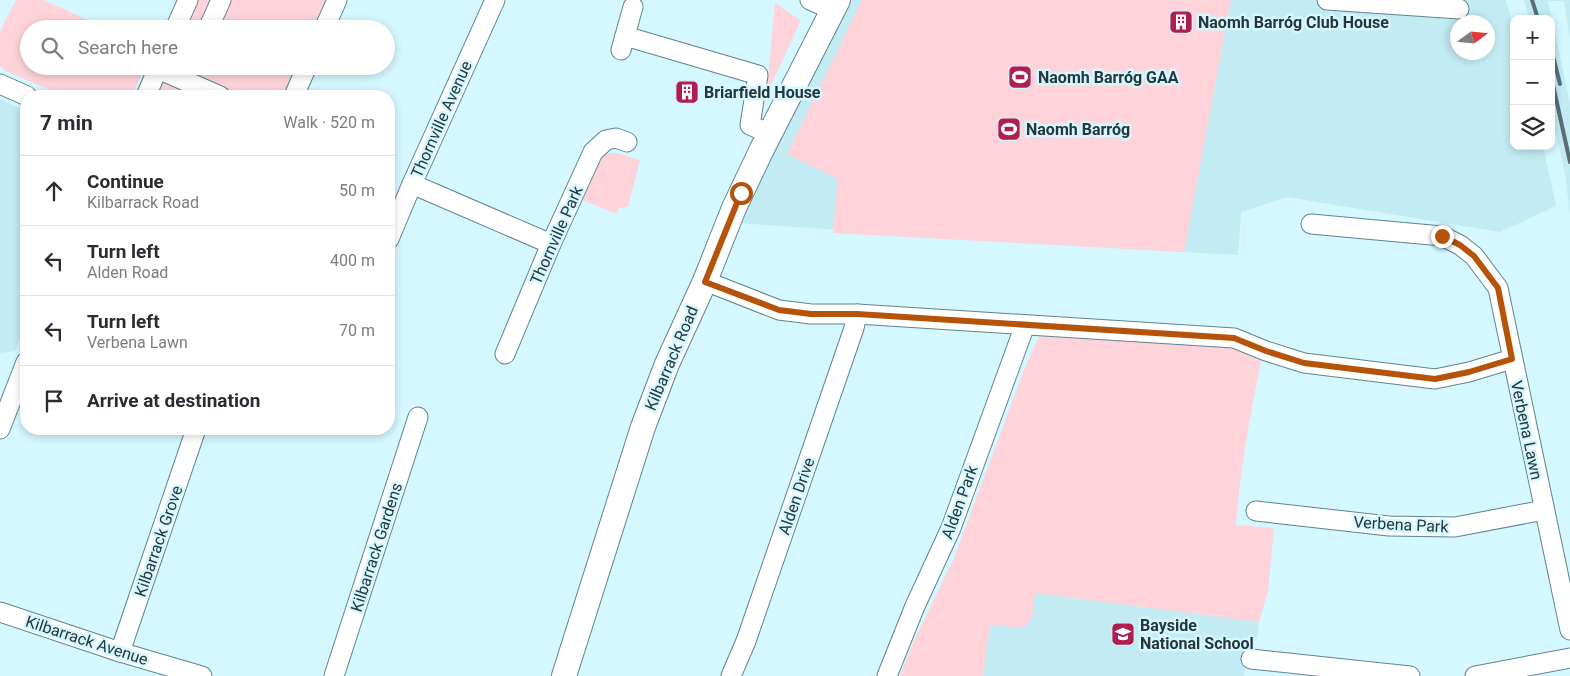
<!DOCTYPE html>
<html lang="en">
<head>
<meta charset="utf-8">
<style>
  :root { --surface:#fff; --page:#f7f7f7; --text:#2b2b33; --muted:#7c7c81; --line:#e1e1e2 }
  body { margin:0; font-family:Roboto,sans-serif; background:var(--page); color:var(--text) }
  .controls { position:absolute; right:15px; top:15px; display:grid; overflow:hidden; border-radius:10px; box-shadow:0 2px 8px #0003 }
  .controls button { width:45px; height:45px; display:grid; place-items:center; padding:0; border:0; border-bottom:1px solid var(--line); background:var(--surface); color:var(--text); font:25px sans-serif }
  .compass { position:absolute; left:1450px; top:15px; width:45px; height:45px; border-radius:50%; background:var(--surface); box-shadow:0 2px 8px #0003; rotate:75deg }
  .stop { position:absolute; width:15px; height:15px; margin:-11px; border:4px solid #b45309; border-radius:50%; background:#fff }
  .stop.end { background:#b45309; border-color:#fff; box-shadow:0 1px 5px #0008 }
  .list { margin:0; padding:0; list-style:none }
  h2 { display:flex; justify-content:space-between; align-items:center; height:65px; margin:0; padding:0 20px; font-size:21px }
  h2 small { font-size:16px; font-weight:400; color:var(--muted) }
  .list li { display:grid; grid-template-columns:32px 1fr auto; gap:15px; align-items:center; box-sizing:border-box; height:70px; padding:0 20px; border-top:1px solid var(--line) }
  .list b { display:block; font-size:19px; white-space:nowrap }
  .list p { margin:0; font-size:16px; white-space:nowrap; color:var(--muted) }
  .list em { font-size:16px; font-style:normal; color:var(--muted) }
  .icon { flex:none; width:28px; height:28px; fill:none; stroke:currentColor; stroke-width:2; stroke-linecap:round; stroke-linejoin:round }
  .map { position:relative; flex:none; width:1570px; height:676px; overflow:hidden }
  .search { position:absolute; background:var(--surface); box-shadow:0 2px 8px #0003; left:20px; top:20px; width:375px; height:55px; display:flex; align-items:center; gap:12px; box-sizing:border-box; padding:0 18px; border-radius:28px; color:var(--muted); font-size:19px }
  .panel { position:absolute; background:var(--surface); box-shadow:0 2px 8px #0003; left:20px; top:90px; width:375px; height:345px; border-radius:20px }
  .map>svg:first-child { display:block }
  .built { fill:#c2ebf3; fill-rule:evenodd }
  .green { fill:#fed3da }
  .lines { fill:none; stroke-linecap:round; stroke-linejoin:round }
  .minor-casing { stroke:#5d858d; stroke-width:21 }
  .major-casing { stroke:#5d858d; stroke-width:26 }
  .minor { stroke:#fff; stroke-width:19 }
  .major { stroke:#fff; stroke-width:24 }
  .rail { stroke:#596f74; stroke-width:4 }
  .route { stroke:#b45309; stroke-width:6 }
  .labels { text-anchor:middle; stroke-width:5; stroke-linejoin:round; paint-order:stroke }
  .poi-label { font-size:16px; font-weight:bold; fill:#26373b; stroke:#d5f7ff; text-anchor:start }
  .street-label { font-size:16px; fill:#26373b; stroke:#d5f7ff }
</style>
</head>
<body>
<div class="map">
<svg width="1570" height="676" viewBox="0 0 1570 676">
  <rect width="100%" height="100%" fill="#d5f7ff"/>
  <g class="built">
    <path d="M 850,0 L 1506,0 L 1514,30 L 1514,146 L 1543,146 L 1556,206 L 1500,232 L 1287,197 L 1241,212 L 1238,255 L 1184,252 L 736,223 L 831,43 ZM 1458,22 L 1488,22 L 1488,52 L 1458,52 Z"/>
    <polygon points="1524,0 1570,0 1570,39 1564,1 1548,1 1570,103 1570,216 1565,173 1551,111 1551,19 1529,19"/>
    <polygon points="0,99 26,111 26,323 15,351 0,353"/>
    <polygon points="1035,593 1259,622 1257,639 1249,639 1244,676 983,676 990,625 1032,617"/>
  </g>
  <g class="green">
    <polygon points="16,0 44,0 107,29 29,29 29,66 145,66 132,96 65,96 5,71 0,66 0,31"/>
    <polygon points="198,0 329,0 316,29 185,29"/>
    <polygon points="862,0 1231,0 1184,252 833,233 838,179 787,154"/>
    <polygon points="775,3 800,20 799,25 769,89 767,89"/>
    <polygon points="168,66 299,66 286,96 155,96"/>
    <polygon points="606,153 616,153 640,160 628,207 619,208 617,214 580,199 600,156"/>
    <path d="M 1049,334 L 1204,344 L 1237,350 L 1261,361 C 1250,416 1240,470 1236,525 L 1274,528 L 1268,591 L 1259,622 L 1035,593 L 1032,617 L 1024,628 L 990,625 L 983,676 L 900,676 L 913,643 L 954,558 L 1027,362 L 1039,337 Z"/>
  </g>
  <g class="lines">
    <g class="minor-casing">
      <g id="minor">
        <polyline points="810,0 833,10"/>
        <polyline points="1327,0 1459,9"/>
        <polyline points="175,29 188,0"/>
        <polyline points="208,29 221,0"/>
        <polyline points="324,29 337,0"/>
        <polyline points="625,36 758,75 750,125 770,134"/>
        <polyline points="621,50 633,7"/>
        <polyline points="158,69 220,96"/>
        <polyline points="0,84 27,96"/>
        <polyline points="146,96 159,66"/>
        <polyline points="294,96 307,66"/>
        <polyline points="412,184 551,244"/>
        <polyline points="1311,224 1442,236 1460,245 1474,256 1498,288 1570,630"/>
        <polyline points="389,239 412,184 495,0"/>
        <polyline points="705,281 779,310 811,314 857,314 1234,338 1266,351 1304,363 1435,379 1469,372 1512,359"/>
        <polyline points="505,354 551,244 593,152 606,140 616,138 627,142"/>
        <polyline points="0,429 26,362"/>
        <polyline points="1256,511 1389,526 1455,527 1544,510"/>
        <polyline points="0,612 120,652 202,676"/>
        <polyline points="120,652 196,429"/>
        <polyline points="1251,659 1410,676"/>
        <polyline points="334,676 418,417"/>
        <polyline points="731,676 746,641 854,328 857,314"/>
        <polyline points="887,676 915,606 951,528 1025,325"/>
        <polyline points="1475,676 1570,658"/>
      </g>
    </g>
    <g class="major-casing">
      <polyline id="major" points="564,676 643,427 667,364 705,281 734,208 762,149 838,0"/>
    </g>
    <use href="#minor" class="minor"/>
    <use href="#major" class="major"/>
    <g class="rail">
      <polyline points="1532,0 1538,19"/>
      <polyline points="1551,48 1560,84"/>
      <polyline points="1551,76 1570,162"/>
    </g>
  </g>
  <g class="lines">
    <polyline class="route" points="741,193 705,282 779,310 811,314 857,314 1234,338 1266,351 1304,363 1435,379 1469,372 1512,359 1498,288 1474,256 1460,245 1442,236"/>
  </g>
  <defs>
    <g id="building-square" transform="scale(1.25)"><rect x="-9" y="-9" width="18" height="18" rx="4" fill="#af1e50" stroke="#d5f7ff"/><path d="M-4-6H4V6H1V3H-1V6H-4ZM-2.5-4.3h1.7v1.8h-1.7ZM.8-4.3h1.7v1.8H.8ZM-2.5-1h1.7V.8h-1.7ZM.8-1h1.7V.8H.8Z" fill="#fff"/></g>
    <g id="stadium-square" transform="scale(1.25)"><rect x="-9" y="-9" width="18" height="18" rx="4" fill="#af1e50" stroke="#d5f7ff"/><path d="M0-5a6.5 5 0 1 0 0 10a6.5 5 0 1 0 0-10ZM-3.5-1.8h7v3.6h-7Z" fill="#fff"/></g>
    <g id="school-square" transform="scale(1.25)"><rect x="-9" y="-9" width="18" height="18" rx="4" fill="#af1e50" stroke="#d5f7ff"/><path d="M0-5L7-2L0 1L-7-2ZM-4 1L0 2.5L4 1V4Q0 6-4 4Z" fill="#fff"/></g>
  </defs>
  <g fill-rule="evenodd">
    <use href="#building-square" x="1181" y="22"/>
    <use href="#stadium-square" x="1020" y="77"/>
    <use href="#building-square" x="687" y="92"/>
    <use href="#stadium-square" x="1009" y="129"/>
    <use href="#school-square" x="1123" y="634"/>
  </g>
  <g class="labels">
    <g class="poi-label">
      <text x="1198" y="28">Naomh Barróg Club House</text>
      <text x="1038" y="83">Naomh Barróg GAA</text>
      <text x="704" y="98">Briarfield House</text>
      <text x="1026" y="135">Naomh Barróg</text>
      <text x="1140" y="631">Bayside<tspan x="1140" dy="18">National School</tspan></text>
    </g>
    <g class="street-label">
      <text transform="translate(441 119) rotate(-66)" y="6">Thornville Avenue</text>
      <text transform="translate(556 235) rotate(-66)" y="6">Thornville Park</text>
      <text transform="translate(671 358) rotate(-67)" y="6">Kilbarrack Road</text>
      <text transform="translate(1527 430) rotate(78)" y="6">Verbena Lawn</text>
      <text transform="translate(796 496) rotate(-71)" y="6">Alden Drive</text>
      <text transform="translate(959 502) rotate(-70)" y="6">Alden Park</text>
      <text transform="translate(1401 524) rotate(3)" y="6">Verbena Park</text>
      <text transform="translate(158 541) rotate(-71)" y="6">Kilbarrack Grove</text>
      <text transform="translate(376 547) rotate(-72)" y="6">Kilbarrack Gardens</text>
      <text transform="translate(87 640) rotate(18)" y="6">Kilbarrack Avenue</text>
    </g>
  </g>
</svg>
<div class="controls">
<button>+</button>
<button>−</button>
<button><svg class="icon" aria-label="layers" viewBox="0 0 24 24"><path d="M12 4l9 5-9 5-9-5zM3 14l9 5 9-5"/></svg></button>
</div>
<svg class="compass" viewBox="-18 -18 36 36"><path d="M0-13l5 13h-10z" fill="#e53935"/><path d="M0 13l5-13h-10z" fill="#7c7c81"/></svg>
<div class="stop" style="left:741px;top:193px"></div>
<div class="stop end" style="left:1442px;top:236px"></div>
<div class="search"><svg class="icon" aria-label="search" viewBox="0 0 24 24"><circle cx="10" cy="10" r="6"/><path d="M15 15l6 6"/></svg>Search here</div>
<section class="panel">
<h2>7 min<small>Walk · 520 m</small></h2>
<ul class="list">
<li><svg class="icon" aria-label="ahead" viewBox="0 0 24 24"><path d="M12 20V5M6 11l6-6 6 6"/></svg><div><b>Continue</b><p>Kilbarrack Road</p></div><em>50 m</em></li>
<li><svg class="icon" aria-label="left" viewBox="0 0 24 24"><path d="M17 20v-9H6M10 6l-5 5 5 5"/></svg><div><b>Turn left</b><p>Alden Road</p></div><em>400 m</em></li>
<li><svg class="icon" aria-label="left" viewBox="0 0 24 24"><path d="M17 20v-9H6M10 6l-5 5 5 5"/></svg><div><b>Turn left</b><p>Verbena Lawn</p></div><em>70 m</em></li>
<li><svg class="icon" aria-label="arrive" viewBox="0 0 24 24"><path d="M6 21V4h12l-3 4 3 4H6"/></svg><div><b>Arrive at destination</b></div></li>
</ul>
</section>
</div>
</body>
</html>
